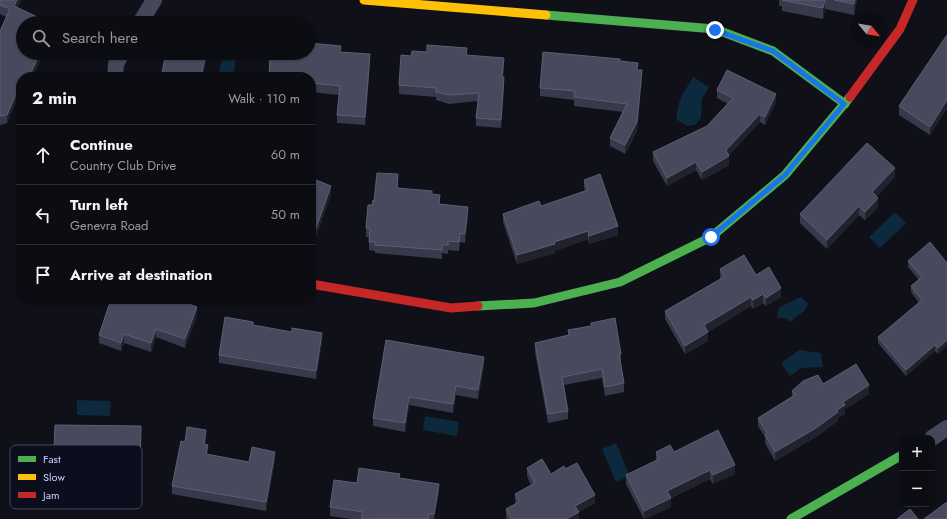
<!DOCTYPE html>
<html lang="en">
<head>
<meta charset="utf-8">
<style>
  :root { --surface:#0c0c13; --page:#1a1a21; --text:#f1f3f6; --muted:#9a9ba0; --line:#2c2c33 }
  body { margin:0; font-family:Jost,sans-serif; background:var(--page); color:var(--text) }
  .controls { position:absolute; right:12px; bottom:12px; display:grid; overflow:hidden; border-radius:8px; box-shadow:0 1px 3px #0004 }
  .controls button { width:36px; height:36px; display:grid; place-items:center; padding:0; border:0; border-bottom:1px solid var(--line); background:var(--surface); color:var(--text); font:20px sans-serif }
  .compass { position:absolute; left:851px; top:12px; width:36px; height:36px; border-radius:50%; background:var(--surface); box-shadow:0 1px 3px #0004; rotate:120deg }
  .stop { position:absolute; width:12px; height:12px; margin:-9px; border:3px solid #1a73e8; border-radius:50%; background:#fff }
  .stop.end { background:#1a73e8; border-color:#fff; box-shadow:0 1px 4px #0008 }
  .list { margin:0; padding:0; list-style:none }
  h2 { display:flex; justify-content:space-between; align-items:center; height:52px; margin:0; padding:0 16px; font-size:17px }
  h2 small { font-size:13px; font-weight:400; color:var(--muted) }
  .list li { display:grid; grid-template-columns:26px 1fr auto; gap:12px; align-items:center; box-sizing:border-box; height:60px; padding:0 16px; border-top:1px solid var(--line) }
  .list b { display:block; font-size:15px; white-space:nowrap }
  .list p { margin:0; font-size:13px; white-space:nowrap; color:var(--muted) }
  .list em { font-size:13px; font-style:normal; color:var(--muted) }
  .icon { flex:none; width:22px; height:22px; fill:none; stroke:currentColor; stroke-width:2; stroke-linecap:round; stroke-linejoin:round }
  .map { position:relative; flex:none; width:947px; height:519px; overflow:hidden }
  .search { position:absolute; background:var(--surface); box-shadow:0 1px 3px #0004; left:16px; top:16px; width:300px; height:44px; display:flex; align-items:center; gap:10px; box-sizing:border-box; padding:0 14px; border-radius:22px; color:var(--muted); font-size:15px }
  .panel { position:absolute; background:var(--surface); box-shadow:0 1px 3px #0004; left:16px; top:72px; width:300px; height:232px; border-radius:16px }
  .map>svg:first-child { display:block }
  .water { fill:#0d293d }
  .lines { fill:none; stroke-linecap:round; stroke-linejoin:round }
  .street { stroke:#45485a; stroke-width:16 }
  .fast { stroke:#4caf50; stroke-width:9 }
  .slow { stroke:#ffc107; stroke-width:9 }
  .jam { stroke:#c62828; stroke-width:9 }
  .wall { fill:#38394a }
  .shaded-wall { fill:#21222e }
  .building { fill:#48495d; stroke:#5c5e76 }
  .route { stroke:#1a73e8; stroke-width:5 }
  .key { fill:#0c0d1d; stroke:#454760; stroke-width:1 }
  .key-label { font-size:11px; fill:#c9cefe }
</style>
</head>
<body>
<div class="map">
<svg width="947" height="519" viewBox="0 0 947 519">
  <rect width="100%" height="100%" fill="#101019"/>
  <g class="water">
    <polygon points="223,53 237,53 233,76 219,73"/>
    <path d="M 693,77 L 709,87 L 702,99 L 701,118 L 695,125 L 688,126 L 677,120 C 675,104 685,91 693,77 Z"/>
    <polygon points="895,212 906,223 880,248 869,237"/>
    <polygon points="801,297 808,304 805,310 790,322 786,318 778,318 777,313 780,307"/>
    <polygon points="799,350 821,353 823,367 801,368 790,376 781,363"/>
    <polygon points="77,400 111,401 110,416 77,415"/>
    <polygon points="425,416 459,422 457,436 423,430"/>
    <polygon points="616,443 630,476 616,482 602,449"/>
  </g>
  <g class="lines">
    <g class="street">
      <polyline points="140,23 154,0"/>
      <polyline points="115,77 116,64 122,53"/>
      <polyline points="932,438 947,428"/>
    </g>
    <g class="fast">
      <polyline points="546,15 715,29 773,51 845,104"/>
      <polyline points="478,306 534,303 620,282 711,237 785,175 850,97"/>
      <polyline points="791,519 902,455"/>
    </g>
    <polyline class="slow" points="364,0 546,15"/>
    <g class="jam">
      <polyline points="850,97 900,29 913,0"/>
      <polyline points="311,284 451,308 478,306"/>
    </g>
  </g>
  <g class="wall">
    <polygon points="0,0 21,0 17,8 46,23 23,53 41,53 41,59 21,77 7,123 0,125 0,31 6,17 0,14"/>
    <polygon points="779,0 857,0 854,15 825,9 823,19 782,11 782,6 779,6"/>
    <polygon points="947,35 930,135 899,115 899,106"/>
    <polygon points="341,52 370,63 365,125 337,123 337,115 339,95 311,92 311,77"/>
    <polygon points="467,55 504,66 503,77 504,86 501,128 476,126 476,118 478,101 449,104 436,100 436,97 399,94 399,85 411,56"/>
    <polygon points="620,61 638,70 642,79 637,131 625,154 610,146 610,138 623,112 574,106 574,100 540,96 540,88"/>
    <polygon points="717,90 776,102 765,125 760,122 729,155 729,165 702,180 696,170 667,186 653,161 653,152 707,126 728,104 717,98"/>
    <polygon points="895,177 876,197 878,207 865,220 859,215 827,249 800,223 800,214"/>
    <polygon points="311,178 331,194 315,240 311,238"/>
    <polygon points="584,180 618,235 589,244 588,239 555,251 555,253 517,264 503,222 503,214 541,206 585,191 584,188"/>
    <polygon points="398,183 398,188 432,194 440,204 468,215 465,243 460,242 459,251 448,250 448,254 442,253 442,259 375,253 375,251 369,250 369,237 366,237 366,228 372,205 374,201"/>
    <polygon points="908,261 947,263 938,354 935,351 906,376 878,343 878,337 919,303 911,292 911,286 919,280 908,267"/>
    <polygon points="720,269 756,275 781,297 766,306 763,303 753,309 751,306 708,332 708,341 685,354 665,319 665,311 720,279"/>
    <polygon points="116,300 197,315 185,348 156,337 151,352 124,343 121,351 99,343 99,335"/>
    <polygon points="591,323 621,354 621,363 620,363 624,383 624,392 605,396 602,378 564,385 568,411 568,419 548,423 535,352 535,343 568,335 568,330 591,326"/>
    <polygon points="253,325 322,341 316,379 219,363 219,355"/>
    <polygon points="386,340 484,366 478,399 456,395 453,413 409,405 405,432 373,426 373,418"/>
    <polygon points="823,384 869,394 845,409 845,414 838,418 838,421 816,437 775,461 765,443 765,437 758,426 758,418 792,396 792,391"/>
    <polygon points="55,425 141,426 140,484 114,483 114,480 53,481"/>
    <polygon points="206,439 205,444 207,454 249,462 275,460 266,511 172,494 172,486 185,442"/>
    <polygon points="656,452 674,452 735,474 713,484 710,479 671,498 671,507 645,519 644,519 626,484 626,475 656,461"/>
    <polygon points="527,468 551,474 565,469 595,503 579,512 579,519 506,519 506,509 515,504 515,494 531,485 527,476"/>
    <polygon points="400,478 439,492 434,519 351,519 330,516 330,507 357,483"/>
  </g>
  <g class="shaded-wall">
    <polygon points="17,0 21,0 14,15 14,6"/>
    <polygon points="825,0 825,9 823,19 823,8"/>
    <polygon points="855,0 857,0 854,15 854,4"/>
    <polygon points="40,53 41,53 41,59 33,77 29,77"/>
    <polygon points="206,53 208,53 203,77 202,72"/>
    <polygon points="370,54 370,63 365,125 365,117"/>
    <polygon points="504,58 504,66 502,86 502,77"/>
    <polygon points="642,70 642,79 637,131 625,154 625,145"/>
    <polygon points="504,77 504,86 501,128 501,120"/>
    <polygon points="21,83 21,91 7,123 7,115"/>
    <polygon points="776,94 776,102 765,125 765,117"/>
    <polygon points="947,100 947,109 930,135 930,127"/>
    <polygon points="760,114 760,122 726,158 726,150"/>
    <polygon points="729,156 729,165 702,180 702,172"/>
    <polygon points="696,162 696,170 667,186 667,178"/>
    <polygon points="895,168 895,177 872,201 872,192"/>
    <polygon points="331,186 331,194 315,240 315,231"/>
    <polygon points="878,198 878,207 865,220 865,212"/>
    <polygon points="859,206 859,215 827,249 827,240"/>
    <polygon points="468,207 468,215 465,243 465,234"/>
    <polygon points="618,226 618,235 589,244 589,236"/>
    <polygon points="588,231 588,239 555,251 555,253 517,264 517,255"/>
    <polygon points="781,288 781,297 766,306 766,298"/>
    <polygon points="763,294 763,303 753,309 753,300"/>
    <polygon points="751,297 751,306 704,334 704,325"/>
    <polygon points="197,307 197,315 185,348 185,339"/>
    <polygon points="156,329 156,337 151,352 151,343"/>
    <polygon points="708,332 708,341 685,354 685,346"/>
    <polygon points="322,333 322,341 316,379 316,371"/>
    <polygon points="124,334 124,343 121,351 121,343"/>
    <polygon points="947,340 947,346 938,354 938,348"/>
    <polygon points="935,345 935,351 906,376 906,370"/>
    <polygon points="484,357 484,366 478,399 478,390"/>
    <polygon points="869,385 869,394 845,409 845,414 838,418 838,421 816,437 775,461 775,452 837,410 843,402"/>
    <polygon points="456,386 456,395 453,413 453,404"/>
    <polygon points="409,397 409,405 405,432 405,423"/>
    <polygon points="206,430 206,439 204,453 204,444"/>
    <polygon points="208,445 208,453 206,463 206,454"/>
    <polygon points="275,452 275,460 266,511 266,502"/>
    <polygon points="735,465 735,474 713,484 713,475"/>
    <polygon points="710,470 710,479 667,500 667,491"/>
    <polygon points="439,484 439,492 434,519 434,514"/>
    <polygon points="595,495 595,503 579,512 579,519 566,519 575,506"/>
    <polygon points="671,498 671,507 645,519 644,519 644,511"/>
  </g>
  <g class="building">
    <polygon points="0,0 17,0 14,6 46,21 45,23 23,23 23,53 40,53 29,77 21,77 21,83 7,115 0,116 0,31 10,9 0,5"/>
    <polygon points="782,0 825,0 823,8"/>
    <polygon points="834,0 855,0 854,4"/>
    <polygon points="947,35 947,100 930,127 899,106"/>
    <polygon points="309,43 341,46 340,52 370,54 365,117 337,115 340,86 311,83 311,77 269,77 270,53 309,53"/>
    <polygon points="427,45 467,48 466,55 504,58 502,77 504,77 501,120 476,118 479,93 449,95 436,92 436,88 399,85 401,55 411,56 412,51 427,52"/>
    <polygon points="543,52 620,59 620,61 638,63 637,70 642,70 637,122 625,145 610,138 627,104 574,97 575,91 540,88"/>
    <polygon points="166,53 206,53 202,72 218,76 218,77 161,77"/>
    <polygon points="727,70 776,94 765,117 760,114 726,150 729,156 702,172 696,162 667,178 653,152 707,126 733,98 717,90"/>
    <polygon points="867,143 895,168 872,192 878,198 865,212 859,206 827,240 800,214"/>
    <polygon points="377,173 398,174 397,188 432,191 432,194 440,195 439,204 468,207 465,234 460,233 459,242 448,241 448,245 442,245 442,250 375,245 375,242 369,242 370,229 366,228 368,205 372,205 373,200 374,201"/>
    <polygon points="600,174 618,226 589,236 588,231 554,242 555,244 517,255 503,214 539,201 541,206 588,190 584,180"/>
    <polygon points="311,178 331,186 315,231 311,229"/>
    <polygon points="930,242 947,263 947,340 938,348 935,345 906,370 878,337 922,300 911,286 922,277 908,261"/>
    <polygon points="744,255 756,275 769,267 781,288 766,298 763,294 753,300 751,297 704,325 708,332 685,346 665,311 724,277 720,269"/>
    <polygon points="111,299 116,300 117,299 174,299 197,307 185,339 156,329 151,343 124,334 121,343 99,335"/>
    <polygon points="225,317 253,322 253,325 292,332 292,328 322,333 316,371 219,355"/>
    <polygon points="615,318 621,354 619,354 624,383 605,387 602,369 562,377 568,411 548,414 535,343 569,335 568,330 591,326 591,323"/>
    <polygon points="386,340 484,357 478,390 456,386 453,404 409,397 405,423 373,418"/>
    <polygon points="856,364 869,385 843,402 845,405 837,410 838,412 816,428 775,452 765,435 767,433 758,418 795,395 792,391 803,381 818,375 823,384"/>
    <polygon points="55,425 141,426 140,475 114,475 114,472 53,473"/>
    <polygon points="187,427 206,430 204,444 208,445 206,454 249,462 252,447 275,452 266,502 172,486 181,441 185,442"/>
    <polygon points="718,430 735,465 713,475 710,470 667,491 671,498 644,511 626,475 659,459 656,452 670,445 674,452"/>
    <polygon points="542,459 551,474 564,466 565,469 577,463 595,495 575,506 579,512 566,519 511,519 506,509 519,502 515,494 535,483 527,468"/>
    <polygon points="359,468 400,474 399,478 439,484 434,514 429,514 428,519 404,519 395,518 395,519 388,519 381,518 380,519 366,519 361,518 363,512 330,507 334,480 357,483"/>
    <polygon points="947,502 947,519 924,519"/>
    <polygon points="910,509 918,519 897,519"/>
  </g>
  <g class="lines">
    <polyline class="route" points="711,237 785,175 844,104 773,51 715,30"/>
  </g>
  <rect x="10" y="445" width="132" height="64" rx="6" class="key"/>
  <rect x="18" y="456" width="18" height="6" fill="#4caf50"/>
  <rect x="18" y="474" width="18" height="6" fill="#ffc107"/>
  <rect x="18" y="492" width="18" height="6" fill="#c62828"/>
  <g class="key-label">
    <text x="43" y="463">Fast</text>
    <text x="43" y="481">Slow</text>
    <text x="43" y="499">Jam</text>
  </g>
</svg>
<div class="controls">
<button>+</button>
<button>−</button>
</div>
<svg class="compass" viewBox="-18 -18 36 36"><path d="M0-13l5 13h-10z" fill="#e53935"/><path d="M0 13l5-13h-10z" fill="#9a9ba0"/></svg>
<div class="stop" style="left:711px;top:237px"></div>
<div class="stop end" style="left:715px;top:30px"></div>
<div class="search"><svg class="icon" aria-label="search" viewBox="0 0 24 24"><circle cx="10" cy="10" r="6"/><path d="M15 15l6 6"/></svg>Search here</div>
<section class="panel">
<h2>2 min<small>Walk · 110 m</small></h2>
<ul class="list">
<li><svg class="icon" aria-label="ahead" viewBox="0 0 24 24"><path d="M12 20V5M6 11l6-6 6 6"/></svg><div><b>Continue</b><p>Country Club Drive</p></div><em>60 m</em></li>
<li><svg class="icon" aria-label="left" viewBox="0 0 24 24"><path d="M17 20v-9H6M10 6l-5 5 5 5"/></svg><div><b>Turn left</b><p>Genevra Road</p></div><em>50 m</em></li>
<li><svg class="icon" aria-label="arrive" viewBox="0 0 24 24"><path d="M6 21V4h12l-3 4 3 4H6"/></svg><div><b>Arrive at destination</b></div></li>
</ul>
</section>
</div>
</body>
</html>
